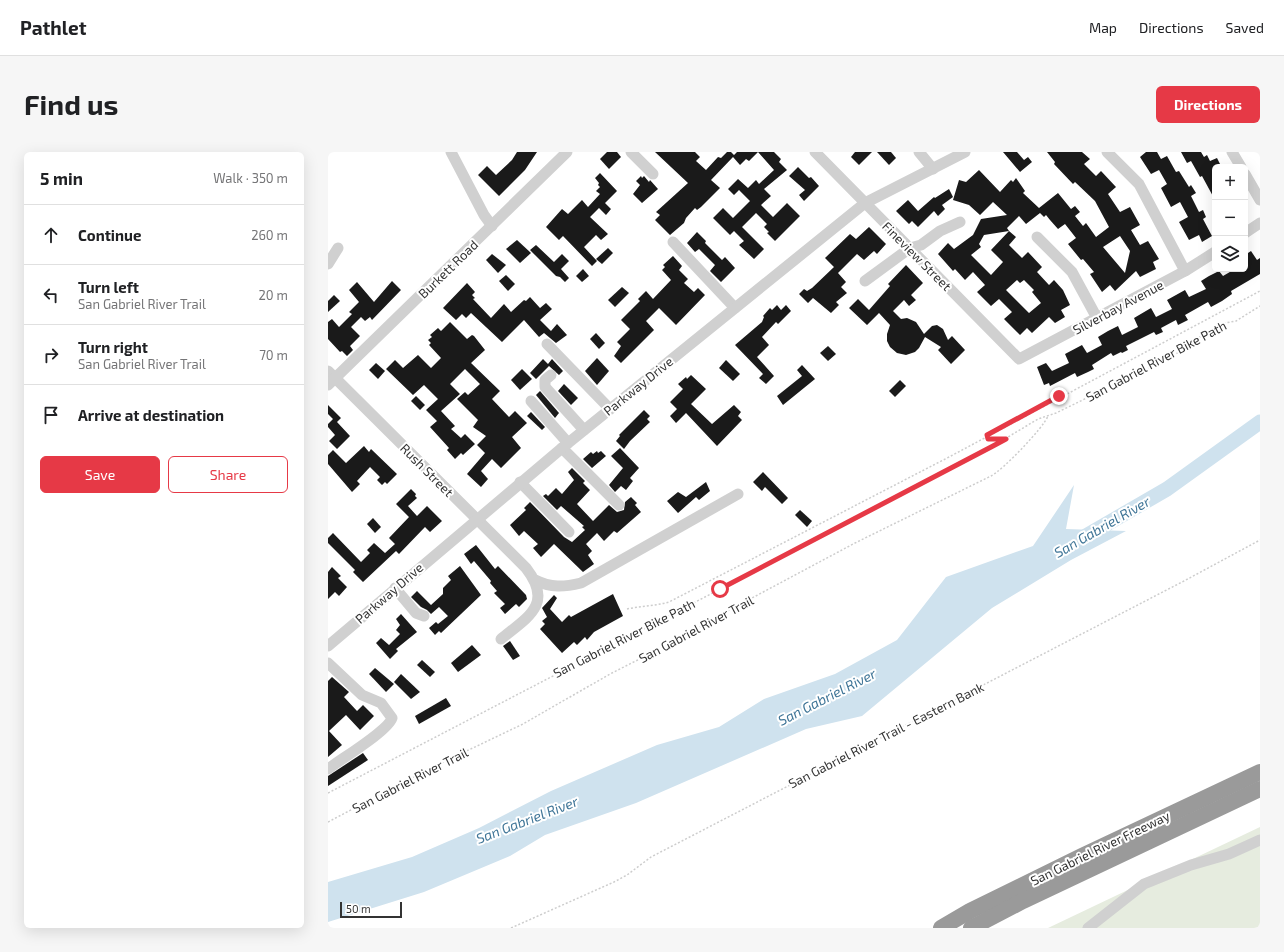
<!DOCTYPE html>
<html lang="en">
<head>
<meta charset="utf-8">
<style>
  :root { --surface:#fff; --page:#f6f6f6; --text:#202124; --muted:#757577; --line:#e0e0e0; --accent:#e63946 }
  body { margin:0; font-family:"Exo 2",sans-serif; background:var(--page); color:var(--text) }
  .controls { position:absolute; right:12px; top:12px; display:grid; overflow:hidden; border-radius:6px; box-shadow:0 4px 16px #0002 }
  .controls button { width:36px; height:36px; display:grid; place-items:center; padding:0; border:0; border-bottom:1px solid var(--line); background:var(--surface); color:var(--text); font:20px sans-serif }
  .scale { position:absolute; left:12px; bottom:10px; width:62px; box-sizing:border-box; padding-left:4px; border:2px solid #333; border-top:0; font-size:11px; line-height:14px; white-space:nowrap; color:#333; -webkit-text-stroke:3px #fff; paint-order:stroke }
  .stop { position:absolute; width:12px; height:12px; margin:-9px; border:3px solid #e63946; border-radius:50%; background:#fff }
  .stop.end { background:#e63946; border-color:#fff; box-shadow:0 1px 4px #0008 }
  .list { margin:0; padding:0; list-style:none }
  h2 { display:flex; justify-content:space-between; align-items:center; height:52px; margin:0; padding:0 16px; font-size:17px }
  h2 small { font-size:13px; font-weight:400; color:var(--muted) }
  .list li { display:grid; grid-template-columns:26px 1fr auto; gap:12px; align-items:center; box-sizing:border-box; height:60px; padding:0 16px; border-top:1px solid var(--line) }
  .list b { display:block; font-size:15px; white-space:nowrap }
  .list p { margin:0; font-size:13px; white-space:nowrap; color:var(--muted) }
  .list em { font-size:13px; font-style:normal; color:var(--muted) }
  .actions { display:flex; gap:8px; padding:12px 16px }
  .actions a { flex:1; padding:9px 0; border:1px solid var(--accent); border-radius:6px; text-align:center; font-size:14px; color:var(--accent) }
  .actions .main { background:var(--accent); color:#fff }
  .icon { flex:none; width:22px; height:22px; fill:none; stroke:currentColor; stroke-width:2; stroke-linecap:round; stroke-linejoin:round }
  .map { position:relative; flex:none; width:932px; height:776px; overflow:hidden; border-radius:6px }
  header { display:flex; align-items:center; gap:24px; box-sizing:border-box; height:56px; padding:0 20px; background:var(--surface); border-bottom:1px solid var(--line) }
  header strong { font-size:19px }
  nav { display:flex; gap:22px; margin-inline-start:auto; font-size:14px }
  .intro { display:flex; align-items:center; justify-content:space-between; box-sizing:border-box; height:96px; padding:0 24px }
  h1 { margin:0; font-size:28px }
  .button { padding:10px 18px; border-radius:6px; background:var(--accent); color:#fff; font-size:14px; font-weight:700 }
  main { display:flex; gap:24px; padding:0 24px }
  aside { flex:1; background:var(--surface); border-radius:6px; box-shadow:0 4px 16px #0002 }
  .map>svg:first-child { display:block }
  .green { fill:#e6ecdf }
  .water { fill:#cfe2ee }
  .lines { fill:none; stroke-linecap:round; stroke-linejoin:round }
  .river { stroke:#cfe2ee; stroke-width:15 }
  .building { fill:#1a1a1a; fill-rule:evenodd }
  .path { stroke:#cdcdcd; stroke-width:1.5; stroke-dasharray:2 2; stroke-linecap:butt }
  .minor { stroke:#d0d0d0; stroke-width:11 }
  .highway { stroke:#9a9a9a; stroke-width:16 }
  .route { stroke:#e63946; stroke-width:5 }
  .labels { text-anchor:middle; stroke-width:4; stroke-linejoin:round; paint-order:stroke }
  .street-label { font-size:13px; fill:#333; stroke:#fff }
  .water-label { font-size:14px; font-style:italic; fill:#3f7597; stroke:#fff }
</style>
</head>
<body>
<header>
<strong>Pathlet</strong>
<nav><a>Map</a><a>Directions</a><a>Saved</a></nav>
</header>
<div class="intro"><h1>Find us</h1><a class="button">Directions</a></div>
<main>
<aside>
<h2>5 min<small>Walk · 350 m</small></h2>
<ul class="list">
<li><svg class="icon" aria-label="ahead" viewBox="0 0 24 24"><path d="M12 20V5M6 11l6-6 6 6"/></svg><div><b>Continue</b></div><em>260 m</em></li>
<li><svg class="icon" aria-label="left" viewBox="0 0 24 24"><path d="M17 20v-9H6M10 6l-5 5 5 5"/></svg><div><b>Turn left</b><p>San Gabriel River Trail</p></div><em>20 m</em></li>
<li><svg class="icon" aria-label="right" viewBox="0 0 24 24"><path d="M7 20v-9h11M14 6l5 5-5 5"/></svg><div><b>Turn right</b><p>San Gabriel River Trail</p></div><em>70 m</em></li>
<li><svg class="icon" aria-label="arrive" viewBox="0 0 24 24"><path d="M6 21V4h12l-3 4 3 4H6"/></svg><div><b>Arrive at destination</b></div></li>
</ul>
<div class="actions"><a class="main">Save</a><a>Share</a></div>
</aside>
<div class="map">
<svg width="932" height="776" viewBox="0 0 932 776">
  <rect width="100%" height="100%" fill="#fff"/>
  <polygon class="green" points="932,675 932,776 720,776"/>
  <polygon class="water" points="746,333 738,377 798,379 743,408 664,456 534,564 478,577 308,651 217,683 182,704 96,740 0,770 0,730 84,705 151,676 223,639 329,593 391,575 436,547 507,522 569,488 618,425 705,394"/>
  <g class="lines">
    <polyline class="river" points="751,388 839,337 932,270"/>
  </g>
  <g class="building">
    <polygon points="189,0 209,0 197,18 171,44 150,23 159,14 168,23 184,8"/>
    <polygon points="279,0 289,0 293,5 281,17 272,7"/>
    <polygon points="327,0 367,0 372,5 368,9 378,18 390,5 393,6 399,0 403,0 406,3 409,0 446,0 453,7 451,10 459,18 436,37 443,44 433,53 445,65 459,51 472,64 447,89 439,81 441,80 436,75 439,72 428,61 414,75 436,97 426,107 411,93 416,89 406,79 402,83 385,66 395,56 405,66 422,49 411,38 406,43 400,37 410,27 420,36 428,28 431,32 446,18 430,0 421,9 418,7 412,13 405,5 383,28 392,36 373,55 369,58 367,56 358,66 356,71 342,83 327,68 332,63 328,60 360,31"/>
    <polygon points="527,0 544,0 531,13 523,5"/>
    <polygon points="549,0 563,0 568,6 561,13"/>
    <polygon points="675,0 689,0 696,8 700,5 704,10 692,20"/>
    <path d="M 719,0 L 754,0 L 762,7 L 756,12 L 768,24 L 773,19 L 788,35 L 780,42 L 792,60 L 802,55 L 812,73 L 803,78 L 812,93 L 820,89 L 831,107 L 825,110 L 828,117 L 812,125 L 808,119 L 787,139 L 782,133 L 774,140 L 762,122 L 766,120 L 755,107 L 753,108 L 740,92 L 748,86 L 737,72 L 730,77 L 722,68 L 718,63 L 716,65 L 712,61 L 698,72 L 691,64 L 679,76 L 681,79 L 656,83 L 651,92 L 653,95 L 643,103 L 663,123 L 675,110 L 663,98 L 681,79 L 688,85 L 681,93 L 694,106 L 700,100 L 714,115 L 709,120 L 721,133 L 726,128 L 735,138 L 742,153 L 733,158 L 737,165 L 727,171 L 721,165 L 704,181 L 699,176 L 692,183 L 676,167 L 684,160 L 671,147 L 663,154 L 649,140 L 657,133 L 645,120 L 637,128 L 627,117 L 625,119 L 610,102 L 620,91 L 626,97 L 645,83 L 653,67 L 679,63 L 665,50 L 652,63 L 641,53 L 625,48 L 631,28 L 638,30 L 651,18 L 672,40 L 683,28 L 685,30 L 688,26 L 697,39 L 695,41 L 711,56 L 730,41 L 743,57 L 747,54 L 752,60 L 747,64 L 755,74 L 758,71 L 768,85 L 781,75 L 767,49 L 747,30 L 745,32 L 726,12 L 727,10 ZM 792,84 L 802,99 L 797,121 L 775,95 ZM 689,128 L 692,131 L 696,128 L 706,138 L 704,140 L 713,151 L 701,161 L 678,138 Z"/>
    <polygon points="818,0 829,0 833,7 839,4 848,20 851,19 861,35 863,33 868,41 863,44 871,60 875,58 878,65 875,67 884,84 874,90 871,83 861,88 851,70 860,65 852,50 843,55 833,36 839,32 831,18 823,22 812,5"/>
    <polygon points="853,0 873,0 876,5 879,3 882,9 889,6 893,14 887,15 887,48 874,24 872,25 863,9 859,11"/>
    <polygon points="470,15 481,26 483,25 491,34 476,49 471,43 477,38 461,24"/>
    <polygon points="272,21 289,39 277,51 283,57 278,63 271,56 262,65 280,82 273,88 268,83 256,95 269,109 264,114 235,84 231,88 218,75 234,57 240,62 254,48 260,55 272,42 268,39 272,35 270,33 271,31 267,26"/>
    <polygon points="313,24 314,26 316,24 321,30 322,28 330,37 314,51 305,42 312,33 308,29"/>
    <polygon points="621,37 625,45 614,53 617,57 610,64 606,59 590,75 584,69 581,72 568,59 580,48 590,59 606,45 607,46"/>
    <polygon points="541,75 558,92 549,102 546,99 536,108 529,102 510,121 518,130 513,135 519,141 508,150 511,153 503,161 485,146 480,151 471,142 476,137 479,139 484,136 506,115 497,106 522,82 528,87"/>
    <polygon points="369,80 378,89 377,91 394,108 397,105 407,116 393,130 382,119 387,113 371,97 367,100 359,91"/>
    <polygon points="189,88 203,101 192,111 178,97"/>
    <polygon points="208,93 226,110 234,102 241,109 233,117 241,126 237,130 232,125 228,124 202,98"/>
    <polygon points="280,96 285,101 274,112 268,107"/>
    <polygon points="923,99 929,108 932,106 932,122 903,139 904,142 894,149 883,155 880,150 857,163 860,168 850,173 848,168 833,176 835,180 828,183 826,180 798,194 800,198 794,201 793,200 785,204 783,201 764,213 766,217 760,220 749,225 747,221 722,234 721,231 716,233 709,215 718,211 724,219 741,211 737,202 754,193 759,201 774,193 770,185 780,179 790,174 794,183 810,175 806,166 823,156 828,165 844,157 839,148 857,138 861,145 878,137 873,129 881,124 891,119 895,124 907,117 917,117 917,103"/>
    <polygon points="164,102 178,113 170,121 158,108"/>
    <polygon points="345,104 354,114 351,118 360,127 356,131 366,140 370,136 377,143 348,173 331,156 318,169 326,178 293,211 286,204 293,194 289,190 302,177 293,168 312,149 310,147 318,139 325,147 343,128 334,118 337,115 335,113"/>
    <polygon points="578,113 595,131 583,143 588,148 581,154 576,148 565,159 573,167 579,166 588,170 596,182 604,174 609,173 615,177 620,188 624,184 637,198 623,212 610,198 613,195 597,185 591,196 587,200 578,203 569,201 562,195 559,189 559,182 562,173 551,161 539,173 521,156 530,147 541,158 562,134 560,132"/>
    <polygon points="255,117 261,124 254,130 248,124"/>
    <polygon points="178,123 187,132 180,139 171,129"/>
    <polygon points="64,129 73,138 44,168 42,165 37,169 33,165 23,175 32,184 22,194 25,198 19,204 14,199 12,200 0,187 0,170 4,167 11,175 24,162 21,160 31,150 21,138 29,130 46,150"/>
    <polygon points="139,131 147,140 144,143 147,146 145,147 163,166 176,152 183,160 196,148 198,149 202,145 212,156 218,151 224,157 212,168 223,179 229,172 239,183 228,191 216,181 211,185 196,168 174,190 143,161 138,166 134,162 128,168 115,156"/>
    <polygon points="294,135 301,141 287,155 280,148"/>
    <polygon points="6,143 12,149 0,160 0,149"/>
    <polygon points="449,153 453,158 458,153 463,159 450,172 448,170 434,185 441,193 429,205 446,224 438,232 431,226 435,222 407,193 434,170 436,165 435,164 442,156 444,158"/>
    <polygon points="122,170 139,187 144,183 146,184 157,198 143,211 172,239 164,247 181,265 187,259 199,271 184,285 193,296 173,316 164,307 153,319 160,327 153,335 139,322 157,301 149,293 158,284 145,275 150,268 129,247 137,240 140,243 152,232 137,217 122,232 132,242 113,259 127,274 123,277 133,286 137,282 147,292 135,303 133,301 127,307 119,298 121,296 102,275 109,269 98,258 110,247 96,233 85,243 58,217 67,208 75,216 90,203 103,216 113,206 101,193 103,191 100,188 104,185 102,183 110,176 113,179"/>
    <polygon points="268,181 277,191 271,197 262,187"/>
    <polygon points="500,194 508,202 500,209 492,201"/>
    <polygon points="269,206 281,219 269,233 257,219"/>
    <polygon points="215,207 220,212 224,207 235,219 231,223 221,214 208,227 202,221"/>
    <polygon points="398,208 412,222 405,229 391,216"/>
    <polygon points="48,211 57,219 50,227 41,218"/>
    <polygon points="474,213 487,227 455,253 449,244 474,224 469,218"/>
    <polygon points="194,217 204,227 192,238 183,228"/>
    <polygon points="363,223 378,237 363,252 384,272 406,253 413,260 410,264 414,268 389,294 358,261 348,271 342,264 349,257 342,250 355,237 350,232 358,225 359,227"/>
    <polygon points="572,228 578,234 567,245 561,239"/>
    <polygon points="236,232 250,246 243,253 230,239"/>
    <polygon points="212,239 231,261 227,266 208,243"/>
    <polygon points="88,244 97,253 92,258 83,249"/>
    <polygon points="0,253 13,266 9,270 22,284 9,297 1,289 7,283 0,275 0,272 5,267 0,262"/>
    <polygon points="316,258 322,264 319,267 322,270 302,289 296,297 288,289 292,284 291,283"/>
    <polygon points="203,260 217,275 214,278 199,264"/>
    <polygon points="36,294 41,300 43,297 69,322 59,332 57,330 54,333 49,328 52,325 42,315 29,329 32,332 24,340 0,312 0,303 5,298 18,311"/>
    <polygon points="292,296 311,316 302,326 305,329 298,338 293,334 287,340 281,333 295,316 283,304"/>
    <polygon points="269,299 270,301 273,299 278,304 264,316 255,307 263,300 265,302"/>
    <polygon points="244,316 257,329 255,331 262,338 249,352 265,369 281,353 289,360 296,358 297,350 303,345 309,351 307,353 313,360 289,381 286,379 276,389 269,381 258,392 264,399 260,403 266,412 255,420 226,392 213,405 205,396 210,392 196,379 191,384 182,373 198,358 196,356 202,350 236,385 244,390 257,378 254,375 256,374 233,354 229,358 215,344 218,342 220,344 228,336 234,342 246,328 240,320"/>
    <polygon points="435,320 460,346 454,352 437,335 434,339 425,330"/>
    <polygon points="378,330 382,339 371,348 368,345 350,361 339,349 350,340 358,345"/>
    <polygon points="83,337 88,342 87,344 89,346 80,354 89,364 99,354 114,369 102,380 97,375 71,402 68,399 35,430 25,420 27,418 0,391 0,386 5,381 33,410 42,401 39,398 46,391 57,401 67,392 61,386 81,365 68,352"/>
    <polygon points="472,358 484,369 479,375 467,363"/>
    <polygon points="45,366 53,375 47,381 39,372"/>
    <polygon points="148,393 167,417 170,414 198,443 199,447 191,455 188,452 177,462 172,456 177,452 166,441 169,439 162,431 163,429 146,409 143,412 136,402"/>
    <polygon points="132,414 153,443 113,481 111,479 107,483 101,476 108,470 110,472 120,464 111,455 103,462 99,458 93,455 83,445 89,439 103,453 115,442 115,436 123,428 120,424"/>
    <polygon points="4,415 13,424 10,426 19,435 11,444 7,440 0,447 0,420"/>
    <polygon points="285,442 295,464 266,480 259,488 257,485 249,493 246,490 234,501 212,477 217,472 214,469 219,465 214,456 226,443 229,446 222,457 234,470 241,463 243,465"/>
    <polygon points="73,462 89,480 68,497 70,499 62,507 48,491 53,486 61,493 72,482 68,478 72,473 68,467"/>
    <polygon points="182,489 192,504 185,508 175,494"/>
    <polygon points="144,493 153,503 130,520 123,511"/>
    <polygon points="94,508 107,520 102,525 89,513"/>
    <polygon points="47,516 66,532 58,540 41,522"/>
    <polygon points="73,522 92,540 83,547 66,530"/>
    <polygon points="4,525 21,540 16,545 29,559 35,553 46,564 32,578 18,563 1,579 14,593 0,605 0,529"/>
    <polygon points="118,546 123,554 91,572 87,564"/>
    <polygon points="35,601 40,608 0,634 0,624"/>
  </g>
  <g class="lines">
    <g class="path">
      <polyline points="659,283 660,287 676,287"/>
      <path d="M 299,457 C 313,454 327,454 341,450 L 621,305 L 932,139"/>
      <polyline points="0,641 650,303 710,267 728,261 845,204 879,180 897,171 908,169 932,154"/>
      <path d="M 0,670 L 101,617 L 195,572 L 282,522 L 355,485 L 394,462 L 527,391 L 663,324 C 675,318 716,275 720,264"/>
      <polyline points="183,776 286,730 299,723 323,705 856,429 932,388"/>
    </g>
    <g class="minor">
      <polyline points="123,0 156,63 164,74"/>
      <polyline points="303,0 325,22"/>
      <polyline points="487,0 691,207 857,119 887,100"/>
      <polyline points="591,0 605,17"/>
      <polyline points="779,0 811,32 857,119"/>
      <polyline points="904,0 913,15"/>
      <polyline points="917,22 932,48"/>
      <polyline points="917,81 932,71"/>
      <polyline points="709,85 744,120 769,166"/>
      <polyline points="345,90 407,156"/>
      <polyline points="0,112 10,96"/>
      <polyline points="537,129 582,96 593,93 612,79 632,70"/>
      <polyline points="219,192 282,257"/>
      <path d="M 0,219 L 198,416 C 226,452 200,465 173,487"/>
      <polyline points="223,223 217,228 217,235 256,278"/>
      <polyline points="0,233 239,0"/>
      <polyline points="203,249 240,291"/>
      <polyline points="234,296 291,353"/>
      <polyline points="192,330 241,380"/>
      <path d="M 207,428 C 223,436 236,435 253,431 L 410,342"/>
      <polyline points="67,436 88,461 96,464"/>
      <polyline points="0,494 234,296 537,51 637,0"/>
      <path d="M 0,511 L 34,543 L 53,551 L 64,566 C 60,579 13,607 0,617"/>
      <polyline points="760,776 816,732 863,713 901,702 932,688"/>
    </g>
    <g class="highway">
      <polyline points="613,776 642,759 754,704 932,620"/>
      <polyline points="643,776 695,749 932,637"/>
    </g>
  </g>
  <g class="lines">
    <polyline class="route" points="392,437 665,294 678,287 660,287 659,283 731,244"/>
  </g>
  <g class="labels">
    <g class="street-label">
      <text transform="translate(589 104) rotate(45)" y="5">Fineview Street</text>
      <text transform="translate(120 117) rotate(-44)" y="5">Burkett Road</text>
      <text transform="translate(790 155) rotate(-28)" y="5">Silverbay Avenue</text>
      <text transform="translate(828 209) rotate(-28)" y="5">San Gabriel River Bike Path</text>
      <text transform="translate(310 234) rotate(-39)" y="5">Parkway Drive</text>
      <text transform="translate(99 318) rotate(45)" y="5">Rush Street</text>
      <text transform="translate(61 441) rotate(-41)" y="5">Parkway Drive</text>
      <text transform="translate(368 477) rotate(-28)" y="5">San Gabriel River Trail</text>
      <text transform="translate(296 486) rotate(-27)" y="5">San Gabriel River Bike Path</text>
      <text transform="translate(558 583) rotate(-27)" y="5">San Gabriel River Trail - Eastern Bank</text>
      <text transform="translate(82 628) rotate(-27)" y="5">San Gabriel River Trail</text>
      <text transform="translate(772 696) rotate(-26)" y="5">San Gabriel River Freeway</text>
    </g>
    <g class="water-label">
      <text transform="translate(774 375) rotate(-30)" y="5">San Gabriel River</text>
      <text transform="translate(499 545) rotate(-27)" y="5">San Gabriel River</text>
      <text transform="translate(199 668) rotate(-21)" y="5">San Gabriel River</text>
    </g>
  </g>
</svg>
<div class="controls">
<button>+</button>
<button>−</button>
<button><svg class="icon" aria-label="layers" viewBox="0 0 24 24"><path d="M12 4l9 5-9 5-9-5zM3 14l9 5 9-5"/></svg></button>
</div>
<div class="scale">50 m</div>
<div class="stop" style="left:392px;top:437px"></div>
<div class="stop end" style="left:731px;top:244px"></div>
</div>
</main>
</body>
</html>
